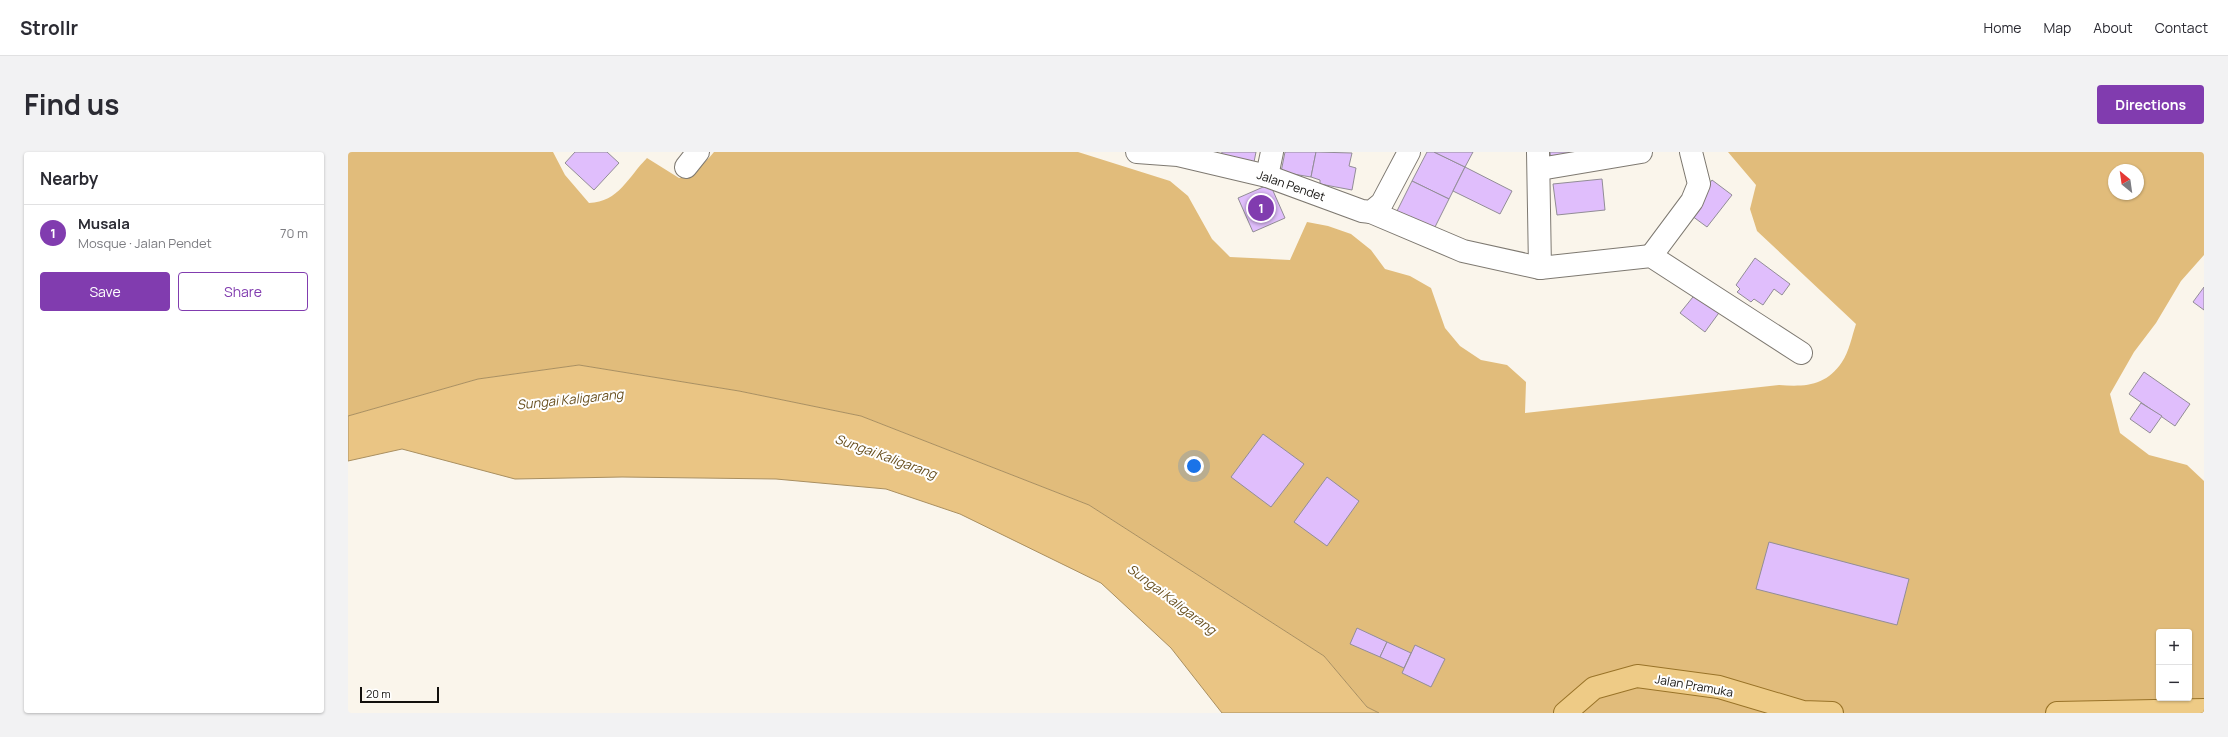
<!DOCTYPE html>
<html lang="en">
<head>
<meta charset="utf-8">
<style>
  :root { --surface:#fff; --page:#f2f2f3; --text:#2b2b33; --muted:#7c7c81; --line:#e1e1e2; --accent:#813caf }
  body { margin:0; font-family:Manrope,sans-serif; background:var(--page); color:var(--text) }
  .controls { position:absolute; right:12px; bottom:12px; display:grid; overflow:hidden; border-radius:4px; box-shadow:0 1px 3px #0004 }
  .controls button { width:36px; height:36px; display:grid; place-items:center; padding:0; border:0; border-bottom:1px solid var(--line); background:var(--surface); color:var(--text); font:20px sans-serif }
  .compass { position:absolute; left:1760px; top:12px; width:36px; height:36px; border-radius:50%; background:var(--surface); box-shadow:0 1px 3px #0004; rotate:331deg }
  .scale { position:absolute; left:12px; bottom:10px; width:79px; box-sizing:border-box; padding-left:4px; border:2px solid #12100d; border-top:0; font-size:11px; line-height:14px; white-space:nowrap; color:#12100d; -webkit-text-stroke:3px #fff; paint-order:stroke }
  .you { position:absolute; left:846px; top:314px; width:14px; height:14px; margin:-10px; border:3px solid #fff; border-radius:50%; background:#1a73e8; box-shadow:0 0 0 6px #1a73e833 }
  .badge { display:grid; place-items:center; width:26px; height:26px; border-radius:50%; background:var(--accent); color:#fff; font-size:13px; font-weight:700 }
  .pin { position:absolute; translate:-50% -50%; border:2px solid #fff; box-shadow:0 1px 4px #0006 }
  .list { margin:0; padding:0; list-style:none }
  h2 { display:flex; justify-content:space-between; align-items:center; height:52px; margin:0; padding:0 16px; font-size:17px }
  h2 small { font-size:13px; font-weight:400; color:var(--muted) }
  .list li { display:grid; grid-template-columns:26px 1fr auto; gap:12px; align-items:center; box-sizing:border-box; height:56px; padding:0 16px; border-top:1px solid var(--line) }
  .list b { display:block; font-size:15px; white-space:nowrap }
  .list p { margin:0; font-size:13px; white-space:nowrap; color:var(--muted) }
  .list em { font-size:13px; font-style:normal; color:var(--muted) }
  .actions { display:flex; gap:8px; padding:12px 16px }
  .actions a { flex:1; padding:9px 0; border:1px solid var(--accent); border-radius:4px; text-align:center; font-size:14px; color:var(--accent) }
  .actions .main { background:var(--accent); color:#fff }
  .map { position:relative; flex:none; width:1856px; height:561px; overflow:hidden; border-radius:4px }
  header { display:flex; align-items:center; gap:24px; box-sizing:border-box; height:56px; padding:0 20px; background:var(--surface); border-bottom:1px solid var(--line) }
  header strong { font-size:19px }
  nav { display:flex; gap:22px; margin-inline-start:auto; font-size:14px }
  .intro { display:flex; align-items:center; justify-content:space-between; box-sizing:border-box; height:96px; padding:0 24px }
  h1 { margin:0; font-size:28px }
  .button { padding:10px 18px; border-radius:4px; background:var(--accent); color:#fff; font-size:14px; font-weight:700 }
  main { display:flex; gap:24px; padding:0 24px }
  aside { flex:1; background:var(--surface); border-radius:4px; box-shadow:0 1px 3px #0004 }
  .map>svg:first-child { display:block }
  .forest { fill:#e1bc7b; fill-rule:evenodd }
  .water { fill:#eac584; stroke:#a98f60 }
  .building { fill:#e0befc; stroke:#928d96 }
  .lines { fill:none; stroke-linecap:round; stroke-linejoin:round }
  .minor-casing { stroke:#7e7971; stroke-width:24 }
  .major-casing { stroke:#997328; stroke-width:24 }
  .minor { stroke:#fff; stroke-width:22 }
  .major { stroke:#eecb86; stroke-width:22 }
  .labels { text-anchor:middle; stroke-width:4; stroke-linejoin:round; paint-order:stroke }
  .street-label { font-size:12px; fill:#12100d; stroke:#fff }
  .water-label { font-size:13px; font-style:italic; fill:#69501f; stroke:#fff }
</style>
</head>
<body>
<header>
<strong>Strollr</strong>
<nav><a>Home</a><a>Map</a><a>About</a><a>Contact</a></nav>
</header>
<div class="intro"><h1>Find us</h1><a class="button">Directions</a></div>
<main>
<aside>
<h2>Nearby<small></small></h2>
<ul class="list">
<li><span class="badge">1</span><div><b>Musala</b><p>Mosque · Jalan Pendet</p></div><em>70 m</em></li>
</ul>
<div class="actions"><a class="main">Save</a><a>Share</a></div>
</aside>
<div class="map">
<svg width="1856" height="561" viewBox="0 0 1856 561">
  <rect width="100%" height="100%" fill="#faf5eb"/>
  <path class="forest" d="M 0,0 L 205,0 L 217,23 L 241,51 C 271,50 280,25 299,6 L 331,26 C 347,21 355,13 366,0 L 730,0 L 822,29 L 840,44 L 864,87 L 882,105 L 942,108 L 959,70 L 980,74 L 1003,82 L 1023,98 L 1037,117 L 1062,124 L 1083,136 L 1097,176 L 1112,194 L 1133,208 L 1159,213 L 1178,230 L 1177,261 L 1431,233 C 1457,235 1478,234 1494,210 C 1501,200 1504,184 1508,172 L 1409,79 L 1402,57 L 1408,33 L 1380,0 L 1856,0 L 1856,103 L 1833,129 L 1808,171 L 1786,200 L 1762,242 L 1772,281 L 1801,303 L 1839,313 L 1856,329 L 1856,561 L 1031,561 L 1019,555 L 976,504 L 741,353 L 513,264 L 391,239 L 231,213 L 130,227 L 0,264 ZM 1766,18 L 1790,18 L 1790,42 L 1766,42 ZM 1811,480 L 1841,480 L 1841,546 L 1811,546 Z"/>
  <polygon class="water" points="231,213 391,239 513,264 741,353 976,504 1019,555 1031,561 874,561 823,496 753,431 612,362 538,337 428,327 274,325 167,327 54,297 0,309 0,264 130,227"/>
  <g class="building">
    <polygon points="227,0 259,0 271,11 246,38 217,11"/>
    <polygon points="874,0 908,0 905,15 872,8"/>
    <polygon points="937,0 968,0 963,25 933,20"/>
    <polygon points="968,0 1004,1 1001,14 1008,16 1004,38 972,32 972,28 963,25"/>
    <polygon points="1079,0 1086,0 1117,15 1101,47 1064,29"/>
    <polygon points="1086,0 1125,0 1117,15"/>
    <polygon points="1202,0 1229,0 1203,8"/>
    <polygon points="1117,15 1164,39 1152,62 1105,39"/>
    <polygon points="1254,27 1257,58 1209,63 1205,32"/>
    <polygon points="1364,28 1384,43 1359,75 1340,61"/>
    <polygon points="1064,29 1101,47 1085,79 1048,61"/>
    <polygon points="922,32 937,66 905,80 890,46"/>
    <polygon points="1407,106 1442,132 1434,143 1426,137 1415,153 1406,147 1403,150 1389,140 1392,137 1388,133"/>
    <polygon points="1856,135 1856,158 1845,150"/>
    <polygon points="1349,140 1373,158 1357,180 1332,161"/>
    <polygon points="1796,220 1842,252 1827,274 1781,242"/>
    <polygon points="1793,251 1814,264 1802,281 1782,267"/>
    <polygon points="915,282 956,312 923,355 883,325"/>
    <polygon points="979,325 1011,349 979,394 946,370"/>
    <polygon points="1421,390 1561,427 1549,473 1408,437"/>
    <polygon points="1009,476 1039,490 1032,505 1002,492"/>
    <polygon points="1039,490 1063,501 1056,516 1032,505"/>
    <polygon points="1067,493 1097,507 1083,535 1054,521"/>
  </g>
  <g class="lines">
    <g class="minor-casing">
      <g id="minor">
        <polyline points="789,0 830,3 919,24 1014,59 1023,60 1034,51 1061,0"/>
        <polyline points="1190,0 1192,116"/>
        <polyline points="338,15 350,0"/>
        <polyline points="1192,17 1293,0"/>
        <polyline points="919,24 924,0"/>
        <polyline points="1023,60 1115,99 1192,116 1303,104 1453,201"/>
        <polyline points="1303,104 1344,49 1351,32 1343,0"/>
      </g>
    </g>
    <g class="major-casing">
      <g id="major">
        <polyline points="1217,561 1246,536 1289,524 1371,535 1455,560 1484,561"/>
        <polyline points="1709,561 1856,558"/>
      </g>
    </g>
    <use href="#minor" class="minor"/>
    <use href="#major" class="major"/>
  </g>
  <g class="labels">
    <g class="street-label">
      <text transform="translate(943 34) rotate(19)" y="4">Jalan Pendet</text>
      <text transform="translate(1346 534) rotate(10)" y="4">Jalan Pramuka</text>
    </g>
    <g class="water-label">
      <text transform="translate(222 247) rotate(-6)" y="5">Sungai Kaligarang</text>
      <text transform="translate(538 304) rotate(20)" y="5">Sungai Kaligarang</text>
      <text transform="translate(824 447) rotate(37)" y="5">Sungai Kaligarang</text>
    </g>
  </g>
</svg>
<div class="controls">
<button>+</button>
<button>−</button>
</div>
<svg class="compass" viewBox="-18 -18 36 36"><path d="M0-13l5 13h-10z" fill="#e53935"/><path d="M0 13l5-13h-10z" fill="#7c7c81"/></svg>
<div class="scale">20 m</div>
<div class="you"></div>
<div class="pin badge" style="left:913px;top:56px">1</div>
</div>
</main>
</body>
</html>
